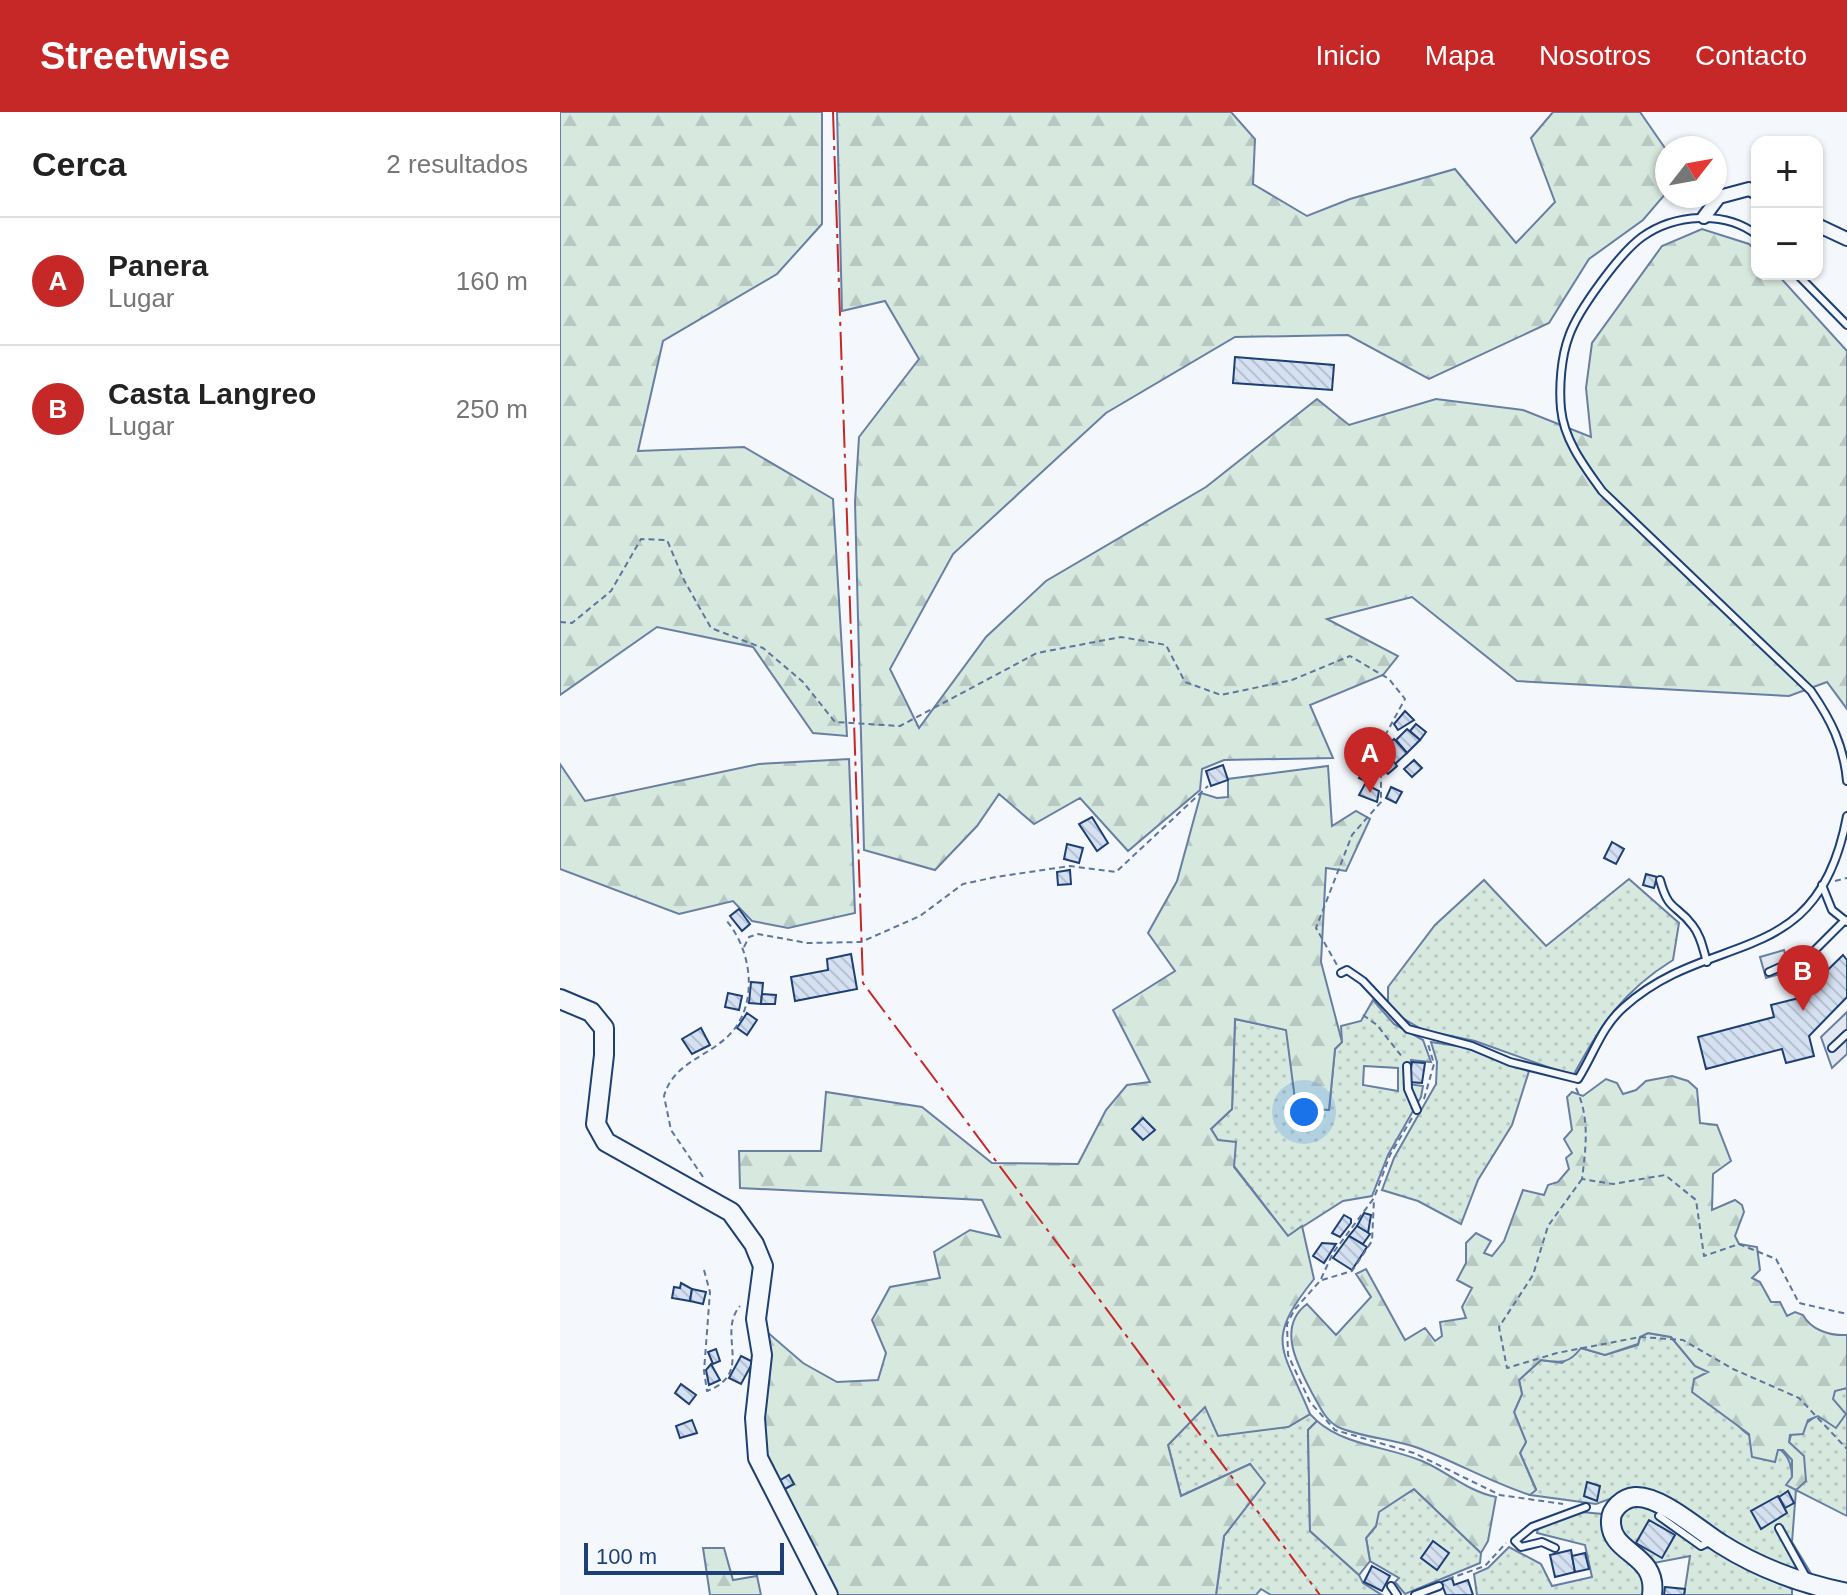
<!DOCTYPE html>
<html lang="es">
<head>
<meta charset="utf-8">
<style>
  :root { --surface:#fff; --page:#f6f6f6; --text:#222; --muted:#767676; --line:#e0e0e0; --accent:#c62828 }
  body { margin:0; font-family:Helvetica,sans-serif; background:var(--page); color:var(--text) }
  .controls { position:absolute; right:24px; top:24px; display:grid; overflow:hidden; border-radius:16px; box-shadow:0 2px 6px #0004 }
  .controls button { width:72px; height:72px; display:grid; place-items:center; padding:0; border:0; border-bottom:2px solid var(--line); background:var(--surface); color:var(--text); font:40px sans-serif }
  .compass { position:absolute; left:1095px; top:24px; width:72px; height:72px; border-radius:50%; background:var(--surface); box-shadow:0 2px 6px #0004; rotate:59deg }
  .scale { position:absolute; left:24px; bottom:20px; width:200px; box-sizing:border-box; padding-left:8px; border:4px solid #1d3f73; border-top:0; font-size:22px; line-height:28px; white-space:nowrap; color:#1d3f73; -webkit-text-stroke:6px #f4f7fb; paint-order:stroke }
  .you { position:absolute; left:744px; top:1000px; width:28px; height:28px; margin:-20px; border:6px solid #fff; border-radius:50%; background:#1a73e8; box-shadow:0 0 0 12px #1a73e833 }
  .badge { display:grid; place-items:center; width:52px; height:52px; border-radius:50%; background:var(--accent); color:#fff; font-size:26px; font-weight:700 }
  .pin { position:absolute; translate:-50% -66px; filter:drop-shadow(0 2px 4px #0008) }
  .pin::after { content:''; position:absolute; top:42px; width:28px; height:24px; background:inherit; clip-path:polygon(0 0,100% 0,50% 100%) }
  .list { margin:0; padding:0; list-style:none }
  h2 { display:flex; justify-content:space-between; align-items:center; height:104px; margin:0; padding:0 32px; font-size:34px }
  h2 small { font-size:26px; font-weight:400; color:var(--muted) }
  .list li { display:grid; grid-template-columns:52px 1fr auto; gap:24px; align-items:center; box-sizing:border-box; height:128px; padding:0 32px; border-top:2px solid var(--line) }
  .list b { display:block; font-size:30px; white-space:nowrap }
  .list p { margin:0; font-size:26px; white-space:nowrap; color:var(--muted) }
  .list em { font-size:26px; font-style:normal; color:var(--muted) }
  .map { position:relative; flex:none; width:1287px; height:1483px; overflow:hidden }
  header { display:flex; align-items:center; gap:48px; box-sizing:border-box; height:112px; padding:0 40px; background:var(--accent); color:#fff }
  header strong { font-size:38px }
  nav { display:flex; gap:44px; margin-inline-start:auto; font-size:28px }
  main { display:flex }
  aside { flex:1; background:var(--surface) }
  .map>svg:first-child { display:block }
  .grass { fill:url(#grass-dots); stroke:#687fa3; stroke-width:2; fill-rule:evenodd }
  .forest { fill:url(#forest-firs); stroke:#687fa3; stroke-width:2 }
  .parking { fill:#e3e8f0; stroke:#687fa3; stroke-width:2 }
  .building { fill:url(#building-back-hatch); stroke:#1d3f73; stroke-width:2 }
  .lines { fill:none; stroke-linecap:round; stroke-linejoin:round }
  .lane-casing { stroke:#1d3f73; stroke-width:10 }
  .street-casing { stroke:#1d3f73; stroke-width:16 }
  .secondary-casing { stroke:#1d3f73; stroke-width:22 }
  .path { stroke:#5e769c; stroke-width:2; stroke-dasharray:6 4; stroke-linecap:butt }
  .lane { stroke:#f4f7fb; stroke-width:6 }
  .street { stroke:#f4f7fb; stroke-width:12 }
  .secondary { stroke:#f4f7fb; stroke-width:18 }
  .power { stroke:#c62828; stroke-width:2; stroke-dasharray:28 6 4 6; stroke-linecap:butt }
</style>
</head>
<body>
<header>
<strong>Streetwise</strong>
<nav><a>Inicio</a><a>Mapa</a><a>Nosotros</a><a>Contacto</a></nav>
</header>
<main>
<aside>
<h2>Cerca<small>2 resultados</small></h2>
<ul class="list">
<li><span class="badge">A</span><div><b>Panera</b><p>Lugar</p></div><em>160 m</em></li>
<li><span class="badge">B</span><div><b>Casta Langreo</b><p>Lugar</p></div><em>250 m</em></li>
</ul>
</aside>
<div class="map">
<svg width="1287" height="1483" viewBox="0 0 1287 1483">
  <defs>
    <pattern id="grass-dots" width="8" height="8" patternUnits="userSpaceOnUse" patternTransform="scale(2)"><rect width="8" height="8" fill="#d7e8df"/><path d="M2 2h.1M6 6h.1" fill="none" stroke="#b8c8c3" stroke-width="1.8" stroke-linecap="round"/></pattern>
    <pattern id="forest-firs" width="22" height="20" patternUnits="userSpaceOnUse" patternTransform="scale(2)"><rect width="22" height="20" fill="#d7e8df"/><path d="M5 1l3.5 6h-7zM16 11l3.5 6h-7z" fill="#b8c8c3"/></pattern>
    <pattern id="building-back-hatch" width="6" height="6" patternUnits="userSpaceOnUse" patternTransform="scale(2)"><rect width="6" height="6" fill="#d5e0f0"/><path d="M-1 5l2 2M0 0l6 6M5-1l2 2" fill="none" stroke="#b6c1d1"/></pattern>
  </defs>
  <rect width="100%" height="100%" fill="#f4f7fb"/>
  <g class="grass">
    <path d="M 1069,767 L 1119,811 L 1113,848 C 1063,879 1041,912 1013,964 L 915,929 L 863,918 L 839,904 L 828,890 L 828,875 L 875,813 L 924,768 L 986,834 Z"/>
    <path d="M 813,888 L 834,912 L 863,928 L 871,950 L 851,948 L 848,972 L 863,974 L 861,985 L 828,1043 L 812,1084 L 783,1089 L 728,1124 L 674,1054 L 651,1017 L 672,997 L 675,907 L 727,918 L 736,994 L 769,998 L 775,937 L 782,930 L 781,914 L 801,909 ZM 804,954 L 838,956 L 838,979 L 803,973 Z"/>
    <polygon points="871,930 904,935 969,959 952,1013 918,1068 901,1112 858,1089 822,1078 834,1046 876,972 877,950"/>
    <path d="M 1088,1221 L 1111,1225 L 1135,1254 L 1149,1260 C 1158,1277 1165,1296 1177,1312 C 1197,1339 1231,1324 1232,1365 L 1246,1369 L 1229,1330 L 1231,1323 C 1246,1309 1270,1300 1275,1278 L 1287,1276 L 1287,1404 L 1236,1378 L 1232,1430 L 1255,1468 L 1234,1462 L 1063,1382 L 1036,1392 L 970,1383 L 976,1377 L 960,1341 L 966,1330 L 954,1300 L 962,1282 L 959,1268 L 981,1248 L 1002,1251 L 1021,1236 L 1045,1243 L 1078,1233 L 1080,1225 Z"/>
    <polygon points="645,1294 728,1315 750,1302 757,1309 748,1318 750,1419 799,1463 803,1471 822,1483 711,1483 701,1477 696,1483 656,1483 664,1424 704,1371 690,1352 621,1384 608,1333"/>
    <polygon points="854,1377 921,1441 920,1451 845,1482 835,1470 839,1466 810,1449 806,1426 816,1414 818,1400"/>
    <polygon points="1079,1391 1092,1395 1162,1441 1232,1477 1232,1483 1124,1483 1130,1444 1094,1451 1062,1425 1058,1406 1063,1395"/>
    <polygon points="1021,1400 1043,1402 1085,1466 1085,1483 917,1483 914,1462 928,1456 949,1435 981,1452 992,1474 1032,1465 1025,1433 977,1421 978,1416"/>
  </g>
  <g class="forest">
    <polygon points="0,0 262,0 262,112 217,162 103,229 78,339 184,335 273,387 287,624 253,621 193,535 97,515 0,583"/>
    <polygon points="277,0 671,0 695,27 693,72 747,104 790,87 895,57 956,131 995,90 971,26 993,0 1080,0 1107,39 1107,80 1083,108 1029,147 989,211 869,267 788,223 675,225 546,301 393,442 330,557 359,616 426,525 486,469 646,375 757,287 789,313 876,287 963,298 1031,325 1026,276 1032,231 1102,134 1142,117 1189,132 1197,140 1197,162 1217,162 1287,239 1287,597 1267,570 1229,584 957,569 852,485 767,507 838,544 823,563 750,593 773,646 664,648 642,657 640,678 568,739 520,686 474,712 439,682 417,714 375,758 304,738 295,390 299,325 359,247 325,189 282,199"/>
    <polygon points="289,647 295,801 228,816 192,809 173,789 119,802 0,757 0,652 25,689 199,652"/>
    <path d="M 768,654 L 772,714 L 796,699 L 810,707 L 786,759 L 766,756 L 761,850 L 782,930 L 775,937 L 769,998 L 736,995 L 726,918 L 675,907 L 672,997 L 651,1017 L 658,1028 L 676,1030 L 674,1055 L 728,1124 L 742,1114 L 754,1167 C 704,1230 722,1234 750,1302 L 728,1315 L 658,1324 L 645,1295 L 608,1333 L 621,1384 L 690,1352 L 705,1371 L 664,1424 L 656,1483 L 277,1483 L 206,1344 L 202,1314 L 206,1219 L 243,1251 L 277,1270 L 318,1268 L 326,1241 L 312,1208 L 330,1175 L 380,1166 L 374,1140 L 410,1118 L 440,1125 L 422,1088 L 180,1076 L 179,1039 L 261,1039 L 266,980 L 362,995 L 432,1051 L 518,1052 L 546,998 L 567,973 L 590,970 L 553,898 L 615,859 L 588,821 L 617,769 L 641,681 L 657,686 L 668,685 L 668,667 Z"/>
    <path d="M 1112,964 L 1128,969 L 1137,977 L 1140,1011 L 1157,1013 L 1171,1049 L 1153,1062 L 1152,1098 L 1175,1088 L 1182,1093 L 1184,1100 L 1175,1124 L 1179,1132 L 1197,1135 L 1200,1158 L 1192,1166 L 1200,1170 L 1211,1190 L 1220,1190 L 1227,1204 L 1235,1200 L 1243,1203 C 1251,1218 1270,1224 1287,1223 L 1287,1276 L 1275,1279 L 1273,1287 L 1286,1302 L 1276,1316 L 1258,1304 L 1248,1308 L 1243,1322 L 1230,1323 L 1229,1330 L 1244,1344 L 1246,1369 L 1236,1378 L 1226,1373 L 1232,1365 L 1232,1348 L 1223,1338 L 1218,1338 L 1215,1350 L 1192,1345 L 1189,1322 L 1132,1280 L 1134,1267 L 1148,1260 L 1135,1254 L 1111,1225 L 1088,1221 L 1080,1225 L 1078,1232 L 1045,1243 L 1021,1236 C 1009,1252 1001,1251 981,1248 L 959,1268 L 962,1282 L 954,1300 L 966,1330 L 960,1341 L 976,1378 L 970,1383 C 932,1371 898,1351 861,1337 C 835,1327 803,1326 778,1315 C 765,1308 759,1293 752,1281 C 738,1254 716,1215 747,1192 L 776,1223 L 811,1185 L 796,1162 L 806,1157 L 845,1228 L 865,1216 L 875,1229 L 882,1224 L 880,1210 L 906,1206 L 902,1195 L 912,1176 L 897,1168 L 906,1151 L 906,1131 L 916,1121 L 931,1129 L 924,1141 L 932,1144 L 944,1129 L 963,1078 L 984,1083 L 988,1073 L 998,1070 L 1009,1057 L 1006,1046 L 1012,1041 L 1004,1027 L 1012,1018 L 1007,985 L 1012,980 L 1023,984 L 1046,967 L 1057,971 L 1063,982 L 1076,978 L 1086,969 Z"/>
    <path d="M 757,1309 C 786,1334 826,1334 862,1349 C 888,1360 907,1379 936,1385 L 928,1429 L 921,1441 L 854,1377 L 819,1400 L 816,1414 L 806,1426 L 810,1449 L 799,1463 L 750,1419 L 748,1318 Z"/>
    <polygon points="143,1436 164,1436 173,1468 197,1464 201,1483 150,1483"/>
  </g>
  <g class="parking">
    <polygon points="1224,838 1230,859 1206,866 1200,845"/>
    <polygon points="1287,900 1287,942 1272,956 1261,925"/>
  </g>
  <g class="building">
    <polygon points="675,245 774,253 772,278 673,271"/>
    <polygon points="845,599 854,608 838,618 834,612"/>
    <polygon points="856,612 866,620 860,628 850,619"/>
    <polygon points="847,617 860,628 847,641 836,628"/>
    <polygon points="834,627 847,641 835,652 824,637"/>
    <polygon points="824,637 837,654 828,662 815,650"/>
    <polygon points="854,648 862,656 852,665 844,657"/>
    <polygon points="663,653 668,668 651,674 646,659"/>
    <polygon points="805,653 815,659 809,671 799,666"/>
    <polygon points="805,672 819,679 817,690 799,683"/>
    <polygon points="831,675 842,680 836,691 826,686"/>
    <polygon points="532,705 548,731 537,739 519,712"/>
    <polygon points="1052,730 1064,737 1056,752 1044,746"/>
    <polygon points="507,732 523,736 519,751 504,747"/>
    <polygon points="510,758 511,772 498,773 497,760"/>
    <polygon points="1086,762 1097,765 1094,776 1083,773"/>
    <polygon points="179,797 190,812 182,819 170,804"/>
    <polygon points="291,842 297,877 235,889 231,865 268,858 267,847"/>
    <polygon points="1283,843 1287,848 1287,885 1249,924 1254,944 1226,951 1222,937 1146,957 1138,925 1214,905 1211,893 1239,886"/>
    <polygon points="191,870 203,871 201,892 189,891"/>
    <polygon points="168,881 182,884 179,898 165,895"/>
    <polygon points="202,882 216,883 215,892 201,892"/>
    <polygon points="187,901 197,908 187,923 177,916"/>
    <polygon points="141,916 150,933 132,942 122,927"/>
    <polygon points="852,950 865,951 862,971 849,970"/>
    <polygon points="583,1006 595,1018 583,1028 572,1017"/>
    <polygon points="804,1101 811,1103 808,1121 797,1114"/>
    <polygon points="784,1103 791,1107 791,1111 780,1125 772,1121"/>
    <polygon points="797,1114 810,1122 803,1132 789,1124"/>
    <polygon points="789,1124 807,1135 792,1158 773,1146"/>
    <polygon points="762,1131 776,1132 764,1151 753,1144"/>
    <polygon points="121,1171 132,1177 130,1189 112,1186 114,1175 120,1176"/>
    <polygon points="132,1177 146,1180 143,1192 130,1189"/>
    <polygon points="156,1237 160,1249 153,1252 148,1240"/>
    <polygon points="181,1244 193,1250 181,1272 169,1266"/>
    <polygon points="151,1252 160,1268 149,1273 146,1258"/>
    <polygon points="121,1272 136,1283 129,1292 115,1281"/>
    <polygon points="132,1308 137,1321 120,1326 116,1314"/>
    <polygon points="229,1363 234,1372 223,1378 219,1369"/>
    <polygon points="1027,1370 1040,1374 1037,1389 1024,1384"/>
    <polygon points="1228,1379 1234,1391 1225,1396 1219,1385"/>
    <polygon points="1218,1384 1227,1401 1201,1417 1191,1399"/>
    <polygon points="1089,1408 1115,1423 1102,1446 1076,1431"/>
    <polygon points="873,1429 889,1441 877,1458 861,1446"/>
    <polygon points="1011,1438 1015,1460 995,1465 990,1443"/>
    <polygon points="1025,1441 1029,1457 1015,1460 1012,1444"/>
    <polygon points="812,1454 830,1464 822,1479 804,1470"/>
    <polygon points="892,1466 894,1473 908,1468 913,1483 886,1483 881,1470"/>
    <polygon points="1105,1475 1125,1477 1124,1483 1104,1483"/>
  </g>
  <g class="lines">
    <g class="lane-casing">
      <g id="lane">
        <path d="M 1197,123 C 1165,98 1114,102 1082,125 C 1060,141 1018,198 1009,224 C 1001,245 999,275 1001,297 C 1004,328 1024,354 1042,379 L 1251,579 C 1271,608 1284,634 1287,669"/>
        <polyline points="1237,162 1287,213"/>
        <path d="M 1100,768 C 1109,801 1116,791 1133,814 C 1141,824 1143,837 1147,850"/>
        <polyline points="1262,773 1272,798 1287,810"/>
        <polyline points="1209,860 1252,841 1285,808"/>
        <path d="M 781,861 L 787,858 L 803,869 L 848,917 L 912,934 L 950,950 L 1018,967 C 1034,942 1041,915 1064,895 C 1152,816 1258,861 1287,704"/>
        <polyline points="1272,936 1287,922"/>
        <polyline points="847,954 848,977 857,998"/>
        <polyline points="1099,1404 1141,1434 1151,1429"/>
        <polyline points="1219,1416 1246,1465"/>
        <polyline points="995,1436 982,1430 961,1435 955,1429 972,1415 1026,1395"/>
        <polyline points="831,1474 837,1483"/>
        <polyline points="855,1483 879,1474"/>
      </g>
    </g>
    <g class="street-casing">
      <g id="street">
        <polyline points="1144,105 1159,85 1189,77 1197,81"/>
        <polyline points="1257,113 1287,127"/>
      </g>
    </g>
    <g class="secondary-casing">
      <g id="secondary">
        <polyline points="0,887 31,900 44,916 44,943 36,1012 46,1030 171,1100 194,1132 203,1154 196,1207 202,1243 195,1306 198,1346 268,1483"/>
        <path d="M 1092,1483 C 1098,1440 1049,1443 1051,1408 C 1051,1397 1063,1386 1075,1385 C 1100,1383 1140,1419 1161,1432 C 1199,1456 1243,1472 1287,1481"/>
      </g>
    </g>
    <g class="path">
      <polyline points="0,510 12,511 51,479 81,427 107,428 124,468 151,516 203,536 243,570 275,610 340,614 477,541 561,525 606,533 625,570 661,583 732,568 790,544 829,567 845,587 810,651 821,664 821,690 792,723 756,816 777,853"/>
      <polyline points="1275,769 1287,766"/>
      <polyline points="184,835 189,825 198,822 247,831 301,830 360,804 403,772 436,765 510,754 556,760 648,674"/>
      <polyline points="803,903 817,913 843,946"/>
      <path d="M 1016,976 C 1030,1006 1026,1035 1022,1067 L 1053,1072 L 1105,1063 L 1136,1088 L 1144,1144 L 1179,1132 L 1216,1147 L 1239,1191 L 1287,1202"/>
      <polyline points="864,987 874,952 868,932"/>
      <polyline points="852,1006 830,1043 814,1086 773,1141 760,1169 735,1197 727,1212 728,1243 750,1290 775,1318 854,1341 940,1383 1003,1392"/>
      <path d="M 143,1065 L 111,1018 L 104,984 C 113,952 144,946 166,926 C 200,896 193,838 165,807"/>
      <polyline points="1022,1067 988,1114 973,1163 939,1215 947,1256 997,1241 1080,1225 1123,1228 1173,1257 1239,1286 1287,1337"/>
      <path d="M 144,1158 L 150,1180 L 144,1259 L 147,1279 C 195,1261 156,1222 180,1194"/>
      <polyline points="762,1168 792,1159 812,1129 814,1087"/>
      <polyline points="888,1467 925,1454 946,1431"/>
    </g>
    <use href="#lane" class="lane"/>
    <use href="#street" class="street"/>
    <use href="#secondary" class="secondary"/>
    <polyline class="power" points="273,0 303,871 760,1483"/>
  </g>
</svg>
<div class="controls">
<button>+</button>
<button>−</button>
</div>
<svg class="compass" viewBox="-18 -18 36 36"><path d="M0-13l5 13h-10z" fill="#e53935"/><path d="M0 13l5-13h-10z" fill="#767676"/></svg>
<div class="scale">100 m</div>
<div class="you"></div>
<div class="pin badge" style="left:810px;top:681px">A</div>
<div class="pin badge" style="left:1243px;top:899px">B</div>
</div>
</main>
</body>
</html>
